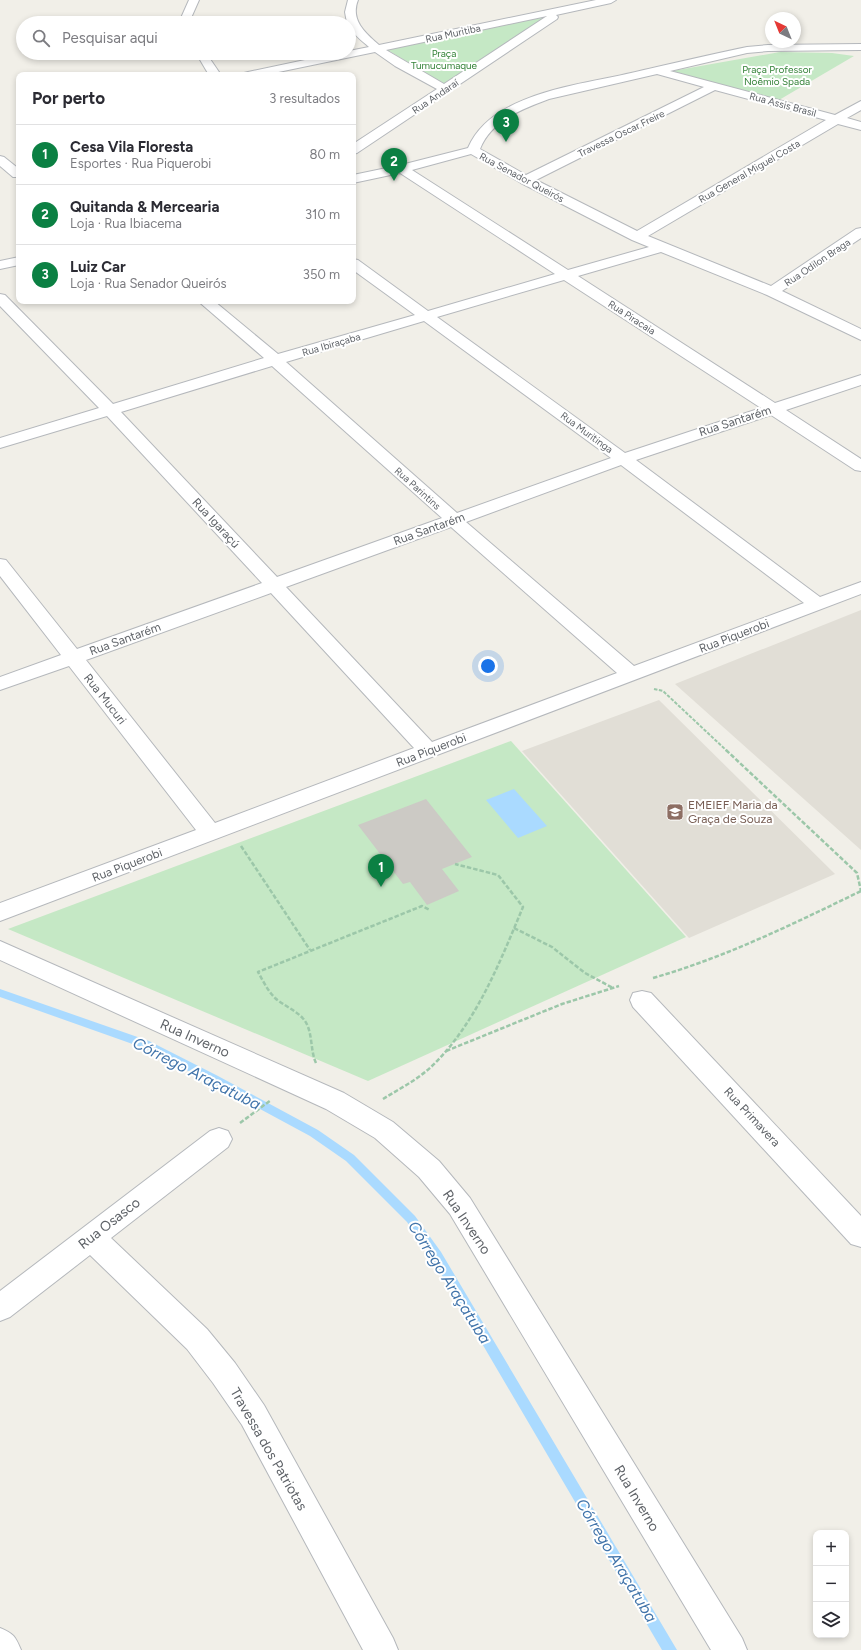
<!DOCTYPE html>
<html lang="pt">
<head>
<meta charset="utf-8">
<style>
  :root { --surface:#fff; --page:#f7f7f7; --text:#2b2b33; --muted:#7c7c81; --line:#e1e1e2; --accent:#0b8043 }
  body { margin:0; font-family:Figtree,sans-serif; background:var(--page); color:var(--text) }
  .controls { position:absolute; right:12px; bottom:12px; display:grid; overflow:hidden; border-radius:8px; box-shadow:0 2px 6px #0003 }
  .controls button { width:36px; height:36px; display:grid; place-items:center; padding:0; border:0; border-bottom:1px solid var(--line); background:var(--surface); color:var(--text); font:20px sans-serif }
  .compass { position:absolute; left:765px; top:12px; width:36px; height:36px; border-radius:50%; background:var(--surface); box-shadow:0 2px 6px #0003; rotate:317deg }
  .you { position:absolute; left:488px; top:666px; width:14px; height:14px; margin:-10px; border:3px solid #fff; border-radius:50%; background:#1a73e8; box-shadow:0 0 0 6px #1a73e833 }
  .badge { display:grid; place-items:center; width:26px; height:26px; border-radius:50%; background:var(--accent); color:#fff; font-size:13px; font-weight:700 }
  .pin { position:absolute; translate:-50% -33px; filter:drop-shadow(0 1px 2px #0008) }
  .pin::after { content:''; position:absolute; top:21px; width:14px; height:12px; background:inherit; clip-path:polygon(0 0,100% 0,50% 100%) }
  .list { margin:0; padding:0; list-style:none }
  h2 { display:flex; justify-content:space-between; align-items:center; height:52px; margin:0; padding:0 16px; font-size:17px }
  h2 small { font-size:13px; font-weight:400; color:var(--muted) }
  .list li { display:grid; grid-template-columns:26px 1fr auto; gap:12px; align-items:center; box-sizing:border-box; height:60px; padding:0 16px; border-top:1px solid var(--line) }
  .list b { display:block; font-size:15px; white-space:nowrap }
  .list p { margin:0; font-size:13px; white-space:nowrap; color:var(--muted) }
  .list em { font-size:13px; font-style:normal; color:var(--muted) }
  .icon { flex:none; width:22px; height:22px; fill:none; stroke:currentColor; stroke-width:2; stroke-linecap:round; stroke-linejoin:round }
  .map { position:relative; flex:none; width:861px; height:1650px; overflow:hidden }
  .search { position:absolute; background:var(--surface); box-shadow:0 2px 6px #0003; left:16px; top:16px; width:340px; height:44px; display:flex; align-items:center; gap:10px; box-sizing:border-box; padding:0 14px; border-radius:22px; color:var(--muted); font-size:15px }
  .panel { position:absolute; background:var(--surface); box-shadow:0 2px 6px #0003; left:16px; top:72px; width:340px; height:232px; border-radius:8px }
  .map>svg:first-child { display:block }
  .education { fill:#e1ded6 }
  .green { fill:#c5e8c5 }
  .water { fill:#aadaff }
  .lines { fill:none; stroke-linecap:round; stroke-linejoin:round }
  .stream { fill:#aadaff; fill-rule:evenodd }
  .building { fill:#cccac5 }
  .minor-casing { stroke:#b5b8bc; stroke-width:2 }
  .path-far1 { stroke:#9cc7a9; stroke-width:2; stroke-dasharray:3.5 1.5; stroke-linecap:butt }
  .path { stroke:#9cc7a9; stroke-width:2.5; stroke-dasharray:4.5 2; stroke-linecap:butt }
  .minor { fill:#fff; fill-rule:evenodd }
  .labels { text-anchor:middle; stroke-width:4; stroke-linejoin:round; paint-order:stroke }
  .far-street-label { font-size:10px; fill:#5f6368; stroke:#fff }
  .far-park-label { font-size:10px; fill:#348238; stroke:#fff }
  .street-label { font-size:12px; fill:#5f6368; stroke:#fff }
  .education-label { font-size:12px; fill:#785e54; stroke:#fff; text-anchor:start }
  .near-street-label { font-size:14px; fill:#5f6368; stroke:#fff }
  .near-water-label { font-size:16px; font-style:italic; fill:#4174aa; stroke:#fff }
</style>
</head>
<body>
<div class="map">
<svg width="861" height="1650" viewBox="0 0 861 1650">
  <rect width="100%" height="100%" fill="#f1efe8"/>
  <g class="education">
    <polygon points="861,610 861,850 675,684"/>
    <polygon points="659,700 835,874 689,938 522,751"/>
  </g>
  <g class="green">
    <polygon points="553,15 444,84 386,49"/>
    <polygon points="780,52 832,53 854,56 779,100 672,71"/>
    <polygon points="511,741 686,937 368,1081 8,929"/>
  </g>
  <polygon class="water" points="514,789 547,826 518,838 486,800"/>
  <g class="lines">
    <polygon class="stream" points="0,989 149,1041 218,1076 318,1130 354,1155 415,1216 441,1252 677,1650 662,1650 433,1260 407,1222 346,1161 310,1136 210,1082 141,1047 0,997"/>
  </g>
  <polygon class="building" points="426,799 472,857 442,869 459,891 427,905 410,882 403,884 358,825"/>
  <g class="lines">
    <g class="minor-casing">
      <g id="minor">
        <polygon points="189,0 199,0 191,18 191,23 181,23 181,18"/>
        <path d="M 348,0 L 358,0 C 350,20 365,33 379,45 L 596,0 L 616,0 L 611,3 L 556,15 L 558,17 L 557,19 L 357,153 L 353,154 L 353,144 L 437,89 L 395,66 L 375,52 L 264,75 L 242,75 L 244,73 L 248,72 L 338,53 L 349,53 L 349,51 L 369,47 C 362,41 350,32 349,23 L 347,23 L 345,12 ZM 547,16 L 444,84 L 386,50 Z"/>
        <path d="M 861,44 L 861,50 L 768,51 L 747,53 L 670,71 L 835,115 L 861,101 L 861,110 L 847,118 L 861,122 L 861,130 L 838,124 L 648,236 L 771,286 L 856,229 L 861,228 L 861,238 L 782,291 L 861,329 L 861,340 L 767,295 L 661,252 L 578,276 L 775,403 L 861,375 L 861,385 L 786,410 L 861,459 L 861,471 L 855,470 L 771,415 L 636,460 L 820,597 L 861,582 L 861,594 L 0,921 L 0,903 L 196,830 L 69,666 L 0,690 L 0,677 L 61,655 L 0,576 L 0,559 L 6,560 L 77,649 L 262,583 L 107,416 L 0,448 L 0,438 L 99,408 L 0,306 L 0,294 L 5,295 L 113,404 L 264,358 L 198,301 L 214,301 L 278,354 L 415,315 L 353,270 L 353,259 L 358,260 L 428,311 L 555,274 L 400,173 L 353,183 L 353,175 L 401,165 L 468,148 C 491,93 580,85 631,73 C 670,64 708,55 747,47 L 768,45 ZM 657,74 L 704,87 L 526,175 L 480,149 C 491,121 522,109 549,99 ZM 715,90 L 826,120 L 637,231 L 536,180 ZM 471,154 L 521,183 L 632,240 L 649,247 L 568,270 L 412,170 ZM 564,280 L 761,408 L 625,453 L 437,317 ZM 424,321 L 611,458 L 457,513 L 286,362 ZM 272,366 L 442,518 L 277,577 L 121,412 ZM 621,465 L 804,603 L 634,666 L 466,522 ZM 451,527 L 617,673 L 432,742 L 286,587 ZM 271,593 L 414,748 L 215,823 L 86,660 Z"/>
        <polygon points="196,53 206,53 221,75 209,75"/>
        <polygon points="0,156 4,157 19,169 19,177 13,177 0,166"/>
        <polygon points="19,257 19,265 0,269 0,261"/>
        <polygon points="0,941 344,1093 393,1122 439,1161 470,1198 742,1638 747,1650 711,1650 450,1214 419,1177 375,1138 326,1109 0,960"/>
        <polygon points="642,991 651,993 861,1216 861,1247 851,1244 633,1007 630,1000 633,993"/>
        <polygon points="219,1128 228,1131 232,1139 228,1147 111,1238 207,1329 235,1363 264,1405 393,1638 398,1650 363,1650 242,1425 213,1383 187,1349 90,1255 10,1317 0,1321 0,1291 210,1131"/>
        <path d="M 0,1628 C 14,1634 15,1636 21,1650 L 0,1650 Z"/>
      </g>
    </g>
    <polyline class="path-far1" points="654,689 663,691 727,751"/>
    <g class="path">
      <polyline points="726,750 857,873 861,891"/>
      <polyline points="241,846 310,950"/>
      <polyline points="514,928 552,947 585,973 613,988"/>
      <path d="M 653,978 C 726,957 793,924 861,891"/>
      <polyline points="446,1051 562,1004 619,986"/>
      <path d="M 316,1063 C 310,1050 313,1033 305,1021 C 298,1011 284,1006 275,998 C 268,991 263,981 258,972 L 422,906 L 430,910"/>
      <path d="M 383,1099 C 399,1089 417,1080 431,1067 C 476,1024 499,964 523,907 L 498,875 L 455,864"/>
      <polyline points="240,1123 271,1100"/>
    </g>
    <use href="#minor" class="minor"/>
  </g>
  <defs>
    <g id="school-square" transform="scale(0.9)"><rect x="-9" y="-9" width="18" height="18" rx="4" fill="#8d6e63" stroke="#fff"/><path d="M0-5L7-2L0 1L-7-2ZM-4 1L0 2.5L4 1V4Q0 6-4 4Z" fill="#fff"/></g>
  </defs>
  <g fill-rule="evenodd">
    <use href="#school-square" x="675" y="812"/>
  </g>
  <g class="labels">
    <g class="far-street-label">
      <text transform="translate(453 33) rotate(-12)" y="4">Rua Muritiba</text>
      <text transform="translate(435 96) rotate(-34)" y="4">Rua Andaraí</text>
      <text transform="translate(783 104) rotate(15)" y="4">Rua Assis Brasil</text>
      <text transform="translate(621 133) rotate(-26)" y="4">Travessa Oscar Freire</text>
      <text transform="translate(749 171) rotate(-30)" y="4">Rua General Miguel Costa</text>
      <text transform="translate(522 177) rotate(28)" y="4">Rua Senador Queirós</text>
      <text transform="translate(817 262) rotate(-34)" y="4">Rua Odilon Braga</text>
      <text transform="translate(632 317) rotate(33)" y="4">Rua Piracaia</text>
      <text transform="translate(331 344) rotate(-16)" y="4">Rua Ibiraçaba</text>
      <text transform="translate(587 432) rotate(36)" y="4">Rua Muritinga</text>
      <text transform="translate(418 488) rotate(42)" y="4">Rua Parintins</text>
    </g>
    <g class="far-park-label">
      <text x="444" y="57">Praça<tspan x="444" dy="12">Tumucumaque</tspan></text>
      <text x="777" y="73">Praça Professor<tspan x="777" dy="12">Noêmio Spada</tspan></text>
    </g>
    <g class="street-label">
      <text transform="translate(735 421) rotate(-18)" y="4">Rua Santarém</text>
      <text transform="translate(216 523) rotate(47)" y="4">Rua Igaraçú</text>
      <text transform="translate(429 529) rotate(-20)" y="4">Rua Santarém</text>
      <text transform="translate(734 636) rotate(-21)" y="4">Rua Piquerobi</text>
      <text transform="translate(125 639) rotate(-20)" y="4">Rua Santarém</text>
      <text transform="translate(105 699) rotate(52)" y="4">Rua Mucuri</text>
      <text transform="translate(431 750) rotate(-21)" y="4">Rua Piquerobi</text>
      <text transform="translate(127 865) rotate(-21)" y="4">Rua Piquerobi</text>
      <text transform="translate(752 1117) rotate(47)" y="4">Rua Primavera</text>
    </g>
    <g class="education-label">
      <text x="688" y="809">EMEIEF Maria da<tspan x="688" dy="14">Graça de Souza</tspan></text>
    </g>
    <g class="near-street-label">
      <text transform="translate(195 1038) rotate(24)" y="5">Rua Inverno</text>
      <text transform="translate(467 1222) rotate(56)" y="5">Rua Inverno</text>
      <text transform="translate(109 1223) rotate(-38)" y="5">Rua Osasco</text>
      <text transform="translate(269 1449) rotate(60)" y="5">Travessa dos Patriotas</text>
      <text transform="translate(637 1498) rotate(59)" y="5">Rua Inverno</text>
    </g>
    <g class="near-water-label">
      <text transform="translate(197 1073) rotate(27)" y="6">Córrego Araçatuba</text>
      <text transform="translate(450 1282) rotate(58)" y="6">Córrego Araçatuba</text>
      <text transform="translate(617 1560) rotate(59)" y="6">Córrego Araçatuba</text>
    </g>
  </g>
</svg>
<div class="controls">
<button>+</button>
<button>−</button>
<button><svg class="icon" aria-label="layers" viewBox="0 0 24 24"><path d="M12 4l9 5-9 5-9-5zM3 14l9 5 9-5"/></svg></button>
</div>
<svg class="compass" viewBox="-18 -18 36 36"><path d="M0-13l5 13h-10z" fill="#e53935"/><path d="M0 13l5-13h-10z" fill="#7c7c81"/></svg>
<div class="you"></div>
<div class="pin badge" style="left:381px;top:887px">1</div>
<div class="pin badge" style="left:394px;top:181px">2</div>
<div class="pin badge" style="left:506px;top:142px">3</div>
<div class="search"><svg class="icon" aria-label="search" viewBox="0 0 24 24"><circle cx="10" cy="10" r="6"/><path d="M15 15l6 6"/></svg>Pesquisar aqui</div>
<section class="panel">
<h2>Por perto<small>3 resultados</small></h2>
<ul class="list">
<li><span class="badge">1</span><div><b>Cesa Vila Floresta</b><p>Esportes · Rua Piquerobi</p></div><em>80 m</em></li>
<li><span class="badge">2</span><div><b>Quitanda &amp; Mercearia</b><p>Loja · Rua Ibiacema</p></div><em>310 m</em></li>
<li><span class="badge">3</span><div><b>Luiz Car</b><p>Loja · Rua Senador Queirós</p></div><em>350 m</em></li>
</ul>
</section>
</div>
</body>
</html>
